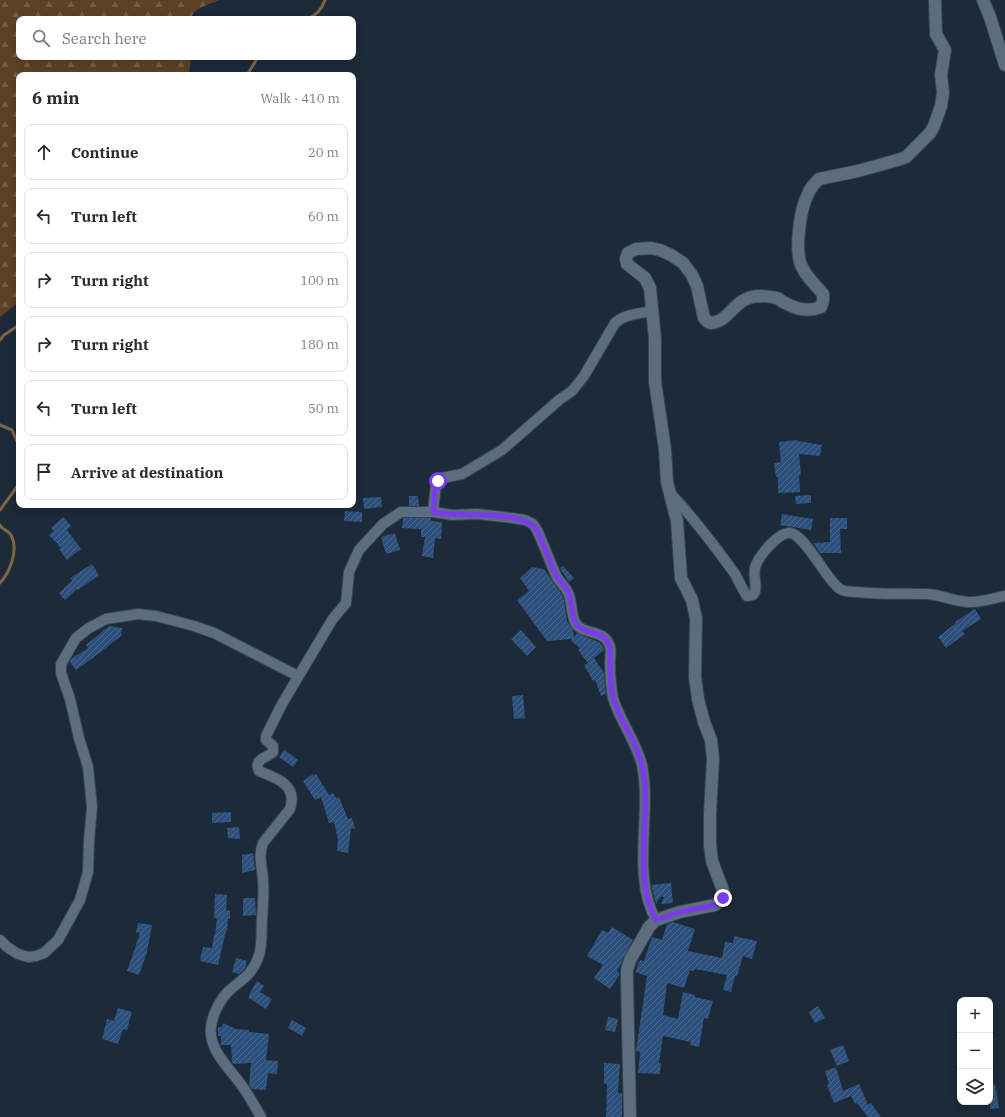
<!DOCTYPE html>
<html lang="en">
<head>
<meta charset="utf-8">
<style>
  :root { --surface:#fff; --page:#f2f2f3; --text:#2b2b33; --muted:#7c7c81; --line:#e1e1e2 }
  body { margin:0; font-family:"IBM Plex Serif",serif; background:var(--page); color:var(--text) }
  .controls { position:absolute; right:12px; bottom:12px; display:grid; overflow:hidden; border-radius:8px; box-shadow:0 2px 10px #0003 }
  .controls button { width:36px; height:36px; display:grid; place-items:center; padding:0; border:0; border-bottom:1px solid var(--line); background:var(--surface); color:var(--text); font:20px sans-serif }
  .stop { position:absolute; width:12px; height:12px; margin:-9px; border:3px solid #7c3aed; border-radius:50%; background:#fff }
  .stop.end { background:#7c3aed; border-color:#fff; box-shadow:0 1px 4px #0008 }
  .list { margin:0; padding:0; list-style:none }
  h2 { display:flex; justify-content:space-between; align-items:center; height:52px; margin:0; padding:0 16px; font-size:17px }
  h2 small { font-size:13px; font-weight:400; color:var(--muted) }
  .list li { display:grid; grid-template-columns:26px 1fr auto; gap:12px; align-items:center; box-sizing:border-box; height:56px; margin:0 8px 8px; padding:0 8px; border:1px solid var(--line); border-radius:8px }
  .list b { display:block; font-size:15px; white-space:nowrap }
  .list em { font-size:13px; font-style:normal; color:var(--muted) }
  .icon { flex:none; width:22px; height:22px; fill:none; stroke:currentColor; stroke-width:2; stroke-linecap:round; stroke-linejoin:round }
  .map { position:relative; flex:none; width:1005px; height:1117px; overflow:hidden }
  .search { position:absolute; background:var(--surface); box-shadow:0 2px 10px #0003; left:16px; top:16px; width:340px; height:44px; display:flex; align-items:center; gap:10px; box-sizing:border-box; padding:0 14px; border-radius:8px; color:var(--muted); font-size:15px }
  .panel { position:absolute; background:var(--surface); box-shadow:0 2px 10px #0003; left:16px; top:72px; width:340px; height:436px; border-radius:8px }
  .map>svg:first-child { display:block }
  .forest { fill:url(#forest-firs) }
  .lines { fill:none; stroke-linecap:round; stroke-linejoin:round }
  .stream { stroke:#7e6643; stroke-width:3 }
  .building { fill:url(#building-hatch) }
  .street-casing { stroke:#394452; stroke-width:12 }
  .secondary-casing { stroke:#394452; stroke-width:14 }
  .street { stroke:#5d6d80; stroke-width:10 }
  .secondary { stroke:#5d6d80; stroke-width:12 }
  .route { stroke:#7c3aed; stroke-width:5 }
</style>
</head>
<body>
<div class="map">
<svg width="1005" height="1117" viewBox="0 0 1005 1117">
  <defs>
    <pattern id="forest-firs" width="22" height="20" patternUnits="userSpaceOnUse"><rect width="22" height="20" fill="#5c4225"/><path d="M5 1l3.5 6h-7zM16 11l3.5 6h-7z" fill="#725c44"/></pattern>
    <pattern id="building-hatch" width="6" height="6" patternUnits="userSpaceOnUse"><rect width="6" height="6" fill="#2c507b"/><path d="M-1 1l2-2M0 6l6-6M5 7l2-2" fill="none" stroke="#49688d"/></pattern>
  </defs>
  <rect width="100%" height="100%" fill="#1c2a3a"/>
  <path class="forest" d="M 0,0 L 220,0 C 210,4 195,7 190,19 L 19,19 L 19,57 L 191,57 L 189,75 L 19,75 L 19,302 L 0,317 Z"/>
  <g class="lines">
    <g class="stream">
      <path d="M 307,19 C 315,16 322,9 325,0"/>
      <polyline points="247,75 258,57"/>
      <polyline points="0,340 4,335 19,325"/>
      <polyline points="0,425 12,430 19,446"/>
      <polyline points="0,510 19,484"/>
      <path d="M 0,525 C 2,530 8,530 11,535 C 19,550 10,572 0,583"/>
    </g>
  </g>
  <g class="building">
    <polygon points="797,440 798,441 822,445 820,456 799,454 801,475 799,475 800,492 778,493 778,477 776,477 774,463 781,462 779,442"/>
    <polygon points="811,495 811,503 796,504 795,496"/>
    <polygon points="409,496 418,496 419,506 409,506"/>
    <polygon points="381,497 382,507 364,509 363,498"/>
    <polygon points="345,511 362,512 362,522 344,521"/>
    <polygon points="782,514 813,519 811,530 780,525"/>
    <polygon points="63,517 71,526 67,530 81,549 67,560 59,549 61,548 49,535 54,531 51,528"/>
    <polygon points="431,518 431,521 442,522 441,539 435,538 433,558 422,556 425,537 421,537 421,529 402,528 403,518"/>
    <polygon points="830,518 847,518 847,529 840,529 841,553 820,553 814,544 814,543 830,542"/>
    <polygon points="395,533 400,550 386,554 381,537"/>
    <polygon points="92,564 99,575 78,590 77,589 65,600 59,593 72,581 70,578"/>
    <polygon points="563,566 574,578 569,582 560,568"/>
    <polygon points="532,567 544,569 561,593 564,600 567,621 573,630 574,638 577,633 599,642 603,647 604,650 594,658 604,673 606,694 601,696 595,680 593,681 584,665 588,663 578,650 580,648 571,641 572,639 547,641 517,600 529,591 520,578"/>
    <polygon points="975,609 981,619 962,631 965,634 946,648 938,637 956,623 955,622"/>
    <polygon points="109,626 122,628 121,636 98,654 76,670 70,662 71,659 88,648 86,645"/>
    <polygon points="521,630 536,647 527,656 511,639"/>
    <polygon points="523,695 525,718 514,719 512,696"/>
    <polygon points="284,750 298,760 293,767 279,757"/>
    <polygon points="313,774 314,777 314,775 316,774 329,795 333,793 336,798 339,797 348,819 352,818 355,828 351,829 348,853 337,851 338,840 334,822 329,823 321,797 315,800 303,781"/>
    <polygon points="231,812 231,822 212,823 212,813"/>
    <polygon points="239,827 240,839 228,838 227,828"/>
    <polygon points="253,853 255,870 242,873 242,855"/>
    <polygon points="671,883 673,903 661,904 664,897 661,896 656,904 651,885"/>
    <polygon points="215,894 227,895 226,910 230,911 230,919 228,919 227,931 226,931 218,965 200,961 203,947 212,948 214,935 215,935 217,918 214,918"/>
    <polygon points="243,898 255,898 256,915 243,916"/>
    <polygon points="673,922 695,929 688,951 722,958 725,942 733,943 734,936 757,941 752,959 743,956 737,976 735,976 731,992 723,990 727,975 695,969 694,971 690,970 684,988 667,983 663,1015 678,1019 683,992 695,995 695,997 713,1001 708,1019 704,1018 699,1047 690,1045 691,1042 663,1036 659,1063 661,1063 660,1074 638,1073 640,1052 636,1051 647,976 635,972 640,960 644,961 652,937 662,940 667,924"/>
    <polygon points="138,923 152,925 147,952 139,975 127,971 140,933 136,932"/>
    <polygon points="612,927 633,940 617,971 620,974 610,989 594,978 603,965 587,956 602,930 608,933"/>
    <polygon points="236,958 247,961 245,968 239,974 232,972"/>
    <polygon points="257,981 264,986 260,992 272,999 266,1009 249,998 249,995"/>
    <polygon points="818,1006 825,1018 815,1023 809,1012"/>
    <polygon points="118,1008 132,1012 127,1030 123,1029 118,1044 102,1039 107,1019 114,1021"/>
    <polygon points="608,1017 618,1019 615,1032 605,1030"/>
    <polygon points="292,1020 306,1028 302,1036 288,1028"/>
    <polygon points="223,1023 236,1029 249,1030 249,1032 269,1034 266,1060 278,1061 277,1074 268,1073 266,1090 252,1089 249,1085 251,1063 233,1064 232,1062 231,1045 221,1045 221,1036 218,1036 218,1027 222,1027"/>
    <polygon points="843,1045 849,1061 837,1066 830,1050"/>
    <polygon points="604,1063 620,1064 618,1093 622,1093 622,1117 606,1117 607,1084 604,1084"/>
    <polygon points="836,1067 843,1091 859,1084 868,1105 871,1103 881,1117 868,1117 857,1103 855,1104 851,1096 834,1103 827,1085 829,1084 825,1071"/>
    <polygon points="990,1084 995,1084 999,1108 990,1109"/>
  </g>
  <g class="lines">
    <g class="street-casing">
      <g id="street">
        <path d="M 670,493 C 694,518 714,545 735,574 C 739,581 742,589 747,596 L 753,595 L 755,592 C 757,584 753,576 755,568 C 757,558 778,532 790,533 C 805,534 827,581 840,589 C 845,592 852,592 858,592 C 881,595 904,593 927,594 C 943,595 957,603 972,602 C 983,602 994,598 1005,596"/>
        <path d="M 433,512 L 436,484 L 442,478 L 462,474 L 502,450 L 559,400 L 572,391 L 584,376 L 615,323 C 625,314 639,314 651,311"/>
        <polyline points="0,940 7,947 18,954 28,957 36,956 44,953 58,940 80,900 88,872 89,841 92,807 88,767 79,738 70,699 61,673 61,664 76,638 89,628 106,619 138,614 156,616 194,626 214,633 298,676"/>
        <path d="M 261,1117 C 255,1107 249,1095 242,1086 C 231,1070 213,1054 211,1035 C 209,1020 220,998 231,989 C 244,978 252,974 258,958 C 263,946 261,931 262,919 C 263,906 264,892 263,879 C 262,867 258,855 263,843 L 290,809 C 298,785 277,778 259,771 C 253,759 267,758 273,752 L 273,746 L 266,740 L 266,736 L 282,704 L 332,620 L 346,603 L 349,572 L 359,550 L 383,524 L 401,512 L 433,512 L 452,515 L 477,514 L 512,518 L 525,520 L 533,524 L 537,530 C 544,545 549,560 556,575 C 559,582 567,588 569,595 C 572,603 571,614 575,622 C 581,635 603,629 609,644 C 612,649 610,656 610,662 C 610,673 611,687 613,698 C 620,721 636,741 642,765 C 652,813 631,876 656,920"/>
      </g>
    </g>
    <g class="secondary-casing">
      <g id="secondary">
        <polyline points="983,0 990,17 1005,65"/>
        <path d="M 630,1117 L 627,981 L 627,970 L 630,960 L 649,927 L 656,920 L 680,912 L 715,905 L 723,898 L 724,893 L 712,861 L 710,845 L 710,814 L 713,759 L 711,740 L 704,722 L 698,699 L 695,677 L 696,618 L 692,600 L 681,578 L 677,521 L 667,482 L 665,449 L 655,382 L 655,339 L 650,288 L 645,278 L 627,264 L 626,259 L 628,253 L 636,249 L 651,248 L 660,250 L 671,255 L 683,263 L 692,275 L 697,286 L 704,318 L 708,322 L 711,323 C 731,321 733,298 758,296 C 764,296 772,297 777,298 C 780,299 782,302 785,303 C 796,309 809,312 821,307 L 823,301 L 823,294 C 816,285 807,278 802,267 C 794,252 800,209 808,194 C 810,188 815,183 819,179 L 858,171 L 901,159 L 906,157 L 930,133 L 934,126 L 941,106 L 943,93 L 941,75 L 945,50 L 936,34 L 935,0"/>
      </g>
    </g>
    <use href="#street" class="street"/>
    <use href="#secondary" class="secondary"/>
  </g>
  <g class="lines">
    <path class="route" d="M 438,481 L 436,484 L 433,512 C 459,518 521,508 537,530 C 544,545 549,560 556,575 C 560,582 567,587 569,595 C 572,603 571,614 575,622 C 581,635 603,629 609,644 C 611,649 610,656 610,662 C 610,673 611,687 613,698 C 620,721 636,740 642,765 C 653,813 631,876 656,920 L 680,912 L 715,905 L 723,898"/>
  </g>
</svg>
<div class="controls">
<button>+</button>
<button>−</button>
<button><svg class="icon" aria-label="layers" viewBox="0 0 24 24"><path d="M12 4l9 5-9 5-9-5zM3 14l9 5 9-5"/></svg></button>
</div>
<div class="stop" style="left:438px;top:481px"></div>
<div class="stop end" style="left:723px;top:898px"></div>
<div class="search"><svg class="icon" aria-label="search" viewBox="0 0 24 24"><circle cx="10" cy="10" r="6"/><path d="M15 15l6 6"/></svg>Search here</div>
<section class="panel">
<h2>6 min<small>Walk · 410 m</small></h2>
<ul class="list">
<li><svg class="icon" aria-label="ahead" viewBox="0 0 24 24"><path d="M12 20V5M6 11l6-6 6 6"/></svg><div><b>Continue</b></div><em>20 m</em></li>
<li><svg class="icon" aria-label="left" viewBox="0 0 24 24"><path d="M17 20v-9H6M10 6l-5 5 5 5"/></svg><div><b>Turn left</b></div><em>60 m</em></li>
<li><svg class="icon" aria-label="right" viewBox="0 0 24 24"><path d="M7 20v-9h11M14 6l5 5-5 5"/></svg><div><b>Turn right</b></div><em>100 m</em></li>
<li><svg class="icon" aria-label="right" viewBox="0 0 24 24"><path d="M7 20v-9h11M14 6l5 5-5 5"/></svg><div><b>Turn right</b></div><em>180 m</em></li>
<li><svg class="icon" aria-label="left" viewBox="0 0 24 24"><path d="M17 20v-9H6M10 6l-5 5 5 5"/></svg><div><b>Turn left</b></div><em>50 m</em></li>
<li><svg class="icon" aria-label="arrive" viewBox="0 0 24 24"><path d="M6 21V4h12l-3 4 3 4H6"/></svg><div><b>Arrive at destination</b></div></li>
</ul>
</section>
</div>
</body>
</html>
